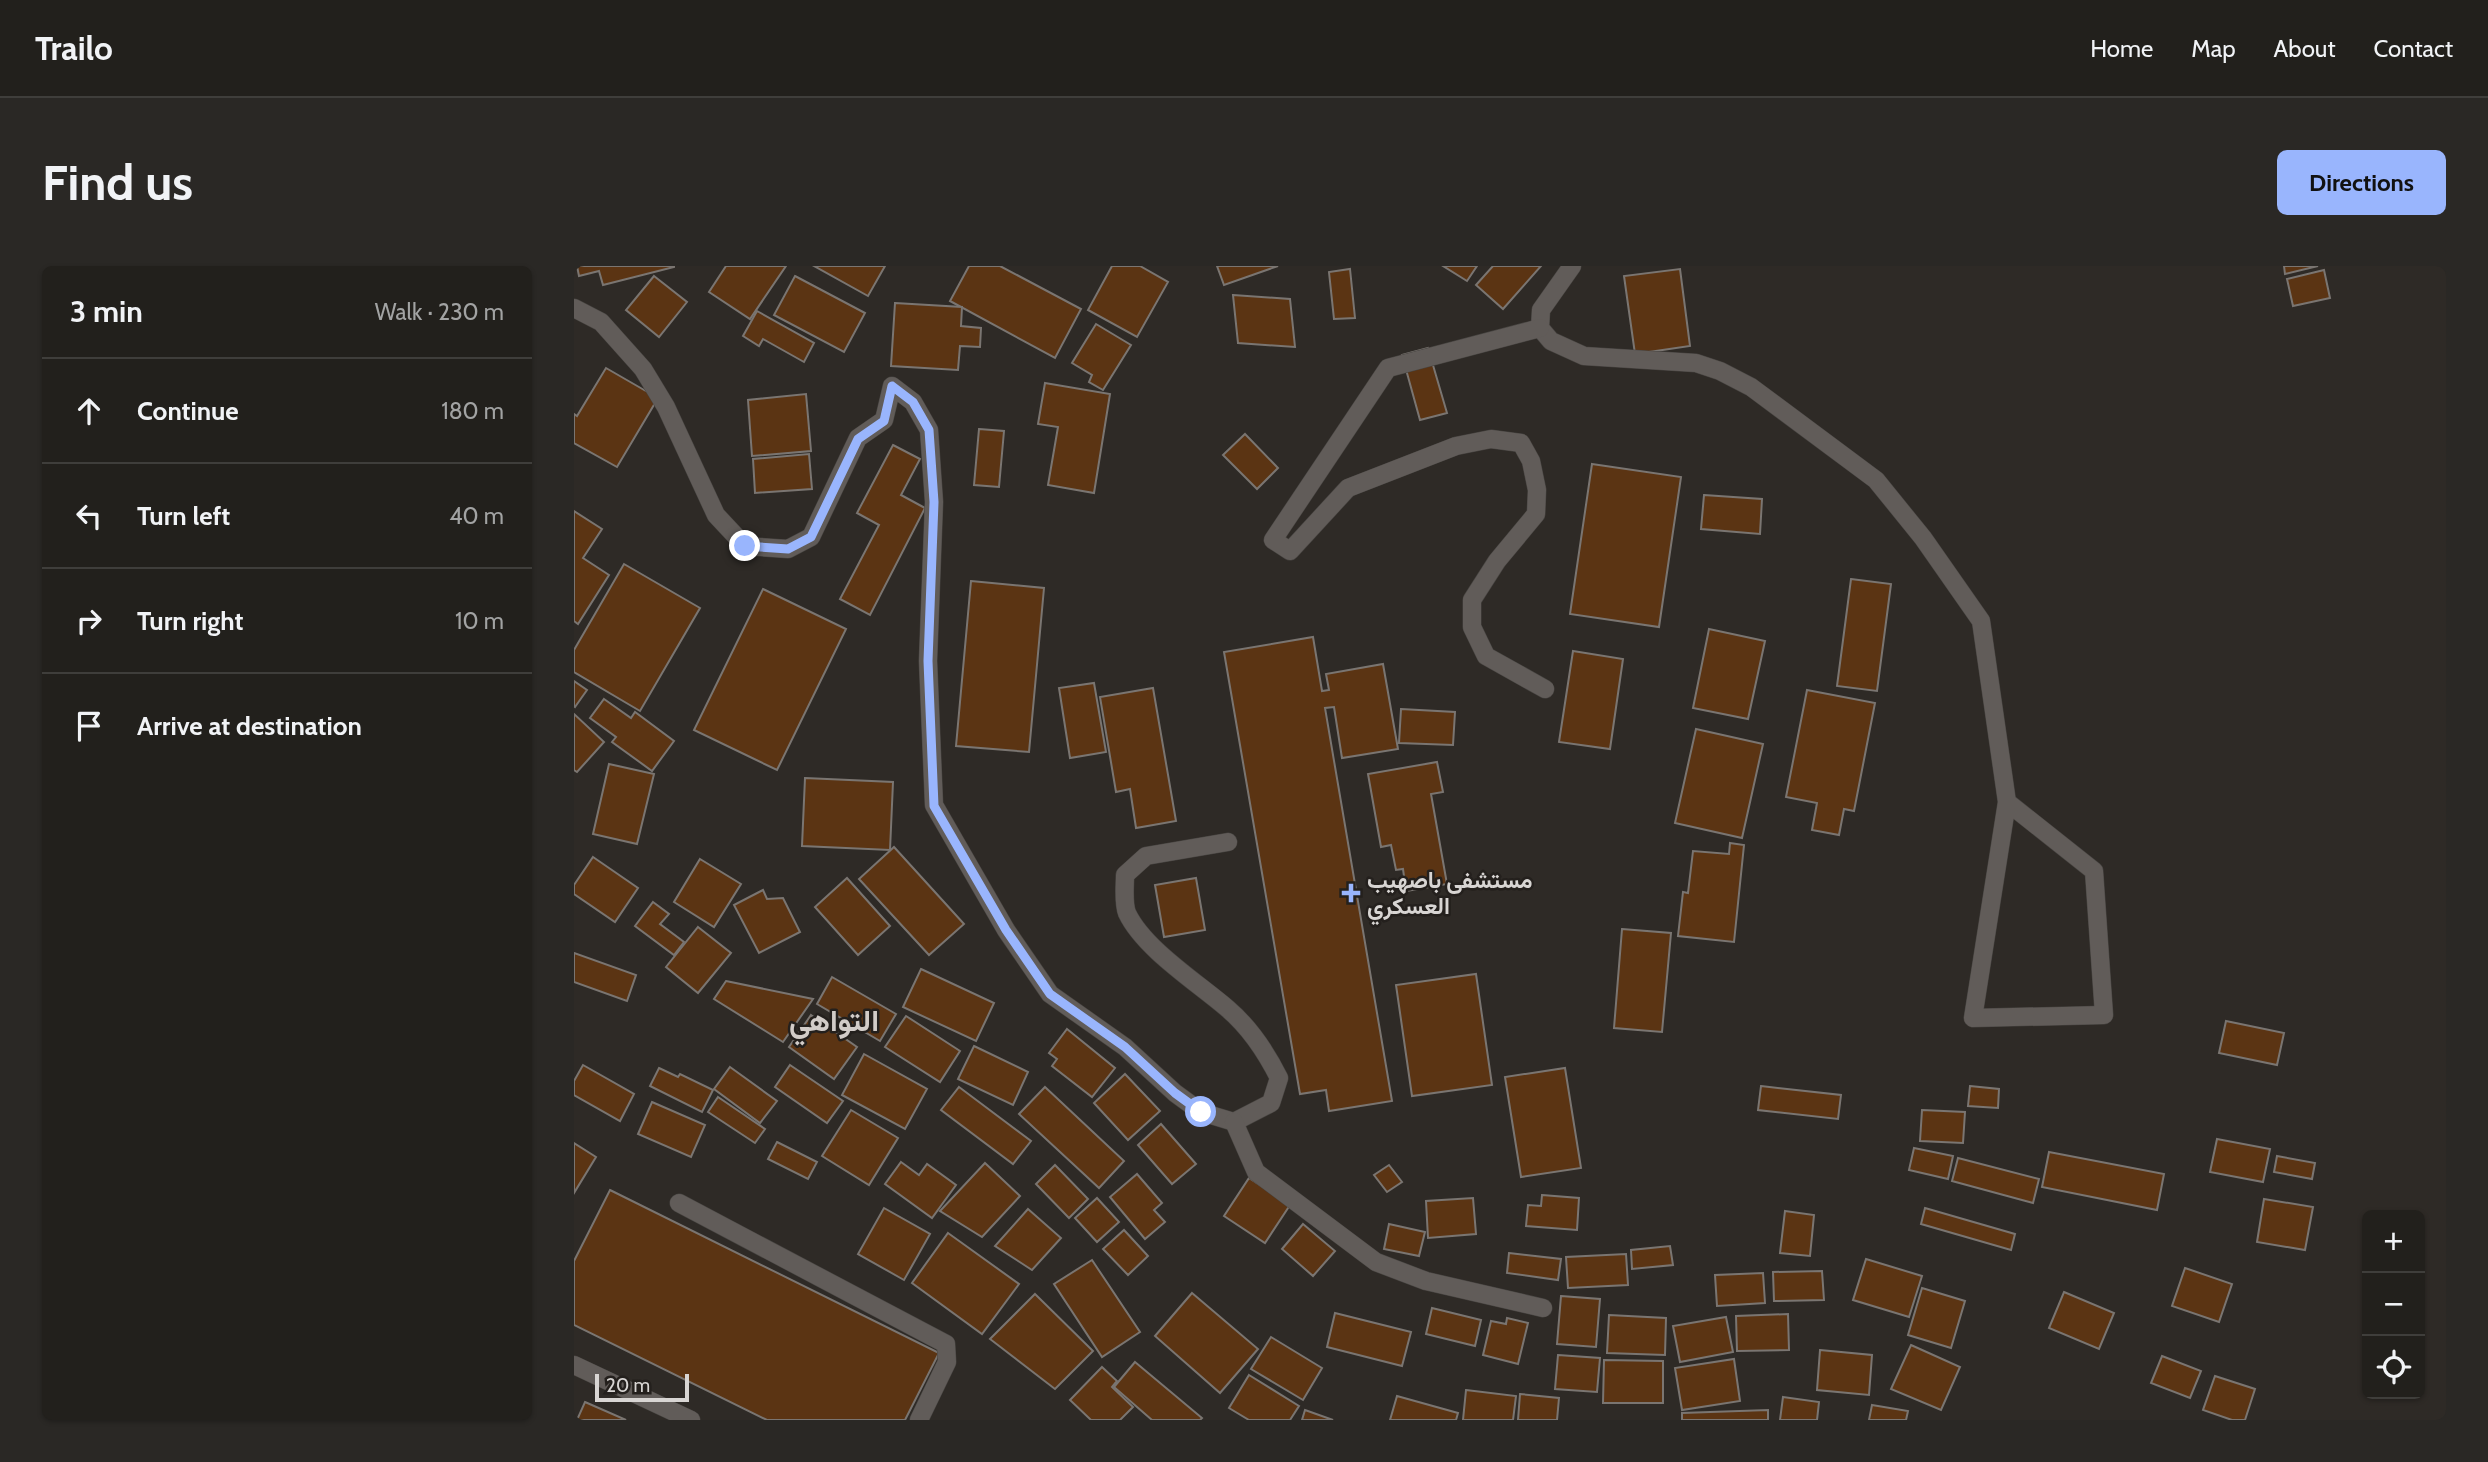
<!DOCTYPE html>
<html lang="en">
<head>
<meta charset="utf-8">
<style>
  :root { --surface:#22201c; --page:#2a2825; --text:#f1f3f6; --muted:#a2a3a3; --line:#3f3e3b; --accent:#99b5fd }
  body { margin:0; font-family:Cabin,Vazirmatn,sans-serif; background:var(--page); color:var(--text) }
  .controls { position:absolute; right:21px; bottom:21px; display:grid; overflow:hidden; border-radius:10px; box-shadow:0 2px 5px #0004 }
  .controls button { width:63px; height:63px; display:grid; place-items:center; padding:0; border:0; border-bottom:2px solid var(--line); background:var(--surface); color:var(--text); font:35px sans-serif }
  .scale { position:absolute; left:21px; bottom:18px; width:94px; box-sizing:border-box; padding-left:7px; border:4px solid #d8d5d3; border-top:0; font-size:19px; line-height:24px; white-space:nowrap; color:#d8d5d3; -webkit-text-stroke:5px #24201d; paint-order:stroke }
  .stop { position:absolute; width:21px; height:21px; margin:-16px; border:5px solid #99b5fd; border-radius:50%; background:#fff }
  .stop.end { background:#99b5fd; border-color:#fff; box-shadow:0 2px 7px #0008 }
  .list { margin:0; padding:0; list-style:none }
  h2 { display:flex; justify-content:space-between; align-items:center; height:91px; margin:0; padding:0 28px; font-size:30px }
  h2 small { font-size:23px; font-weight:400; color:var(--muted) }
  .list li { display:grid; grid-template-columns:46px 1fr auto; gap:21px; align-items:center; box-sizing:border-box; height:105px; padding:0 28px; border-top:2px solid var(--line) }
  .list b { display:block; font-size:26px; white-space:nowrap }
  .list em { font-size:23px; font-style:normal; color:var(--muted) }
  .icon { flex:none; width:38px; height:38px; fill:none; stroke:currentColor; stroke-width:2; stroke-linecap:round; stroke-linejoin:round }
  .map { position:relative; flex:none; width:1872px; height:1154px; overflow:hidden; border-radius:10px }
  header { display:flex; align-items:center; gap:42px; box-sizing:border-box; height:98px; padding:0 35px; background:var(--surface); border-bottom:2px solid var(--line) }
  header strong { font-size:33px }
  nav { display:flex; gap:38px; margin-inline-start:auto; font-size:24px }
  .intro { display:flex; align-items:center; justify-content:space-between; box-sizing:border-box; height:168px; padding:0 42px }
  h1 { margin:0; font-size:49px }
  .button { padding:18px 32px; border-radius:10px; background:var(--accent); color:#111; font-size:24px; font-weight:700 }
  main { display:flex; gap:42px; padding:0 42px }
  aside { flex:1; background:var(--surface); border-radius:10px; box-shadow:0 2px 5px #0004 }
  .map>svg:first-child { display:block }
  .building { fill:#5b3413; stroke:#7a7571; stroke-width:2 }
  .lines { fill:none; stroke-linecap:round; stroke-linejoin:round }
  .street-casing { stroke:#484542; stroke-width:19 }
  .street { stroke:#615c59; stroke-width:18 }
  .route { stroke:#99b5fd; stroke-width:9 }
  .poi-dot { fill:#99b5fd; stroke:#24201d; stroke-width:2.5 }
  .labels { text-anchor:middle; stroke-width:5; stroke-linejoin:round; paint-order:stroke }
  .poi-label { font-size:23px; font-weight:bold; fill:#d8d5d3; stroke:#24201d; text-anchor:start }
  .district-label { font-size:30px; font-weight:bold; fill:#d2ccc8; stroke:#24201d }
</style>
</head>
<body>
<header>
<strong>Trailo</strong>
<nav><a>Home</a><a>Map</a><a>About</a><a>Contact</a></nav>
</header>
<div class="intro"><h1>Find us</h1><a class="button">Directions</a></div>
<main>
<aside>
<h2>3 min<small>Walk · 230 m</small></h2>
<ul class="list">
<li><svg class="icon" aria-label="ahead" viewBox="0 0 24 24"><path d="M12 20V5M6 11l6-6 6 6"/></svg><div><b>Continue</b></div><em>180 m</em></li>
<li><svg class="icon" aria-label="left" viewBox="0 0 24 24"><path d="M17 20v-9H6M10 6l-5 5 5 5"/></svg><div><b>Turn left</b></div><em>40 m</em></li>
<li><svg class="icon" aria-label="right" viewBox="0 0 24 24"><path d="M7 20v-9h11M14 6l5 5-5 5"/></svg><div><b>Turn right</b></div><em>10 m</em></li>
<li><svg class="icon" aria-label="arrive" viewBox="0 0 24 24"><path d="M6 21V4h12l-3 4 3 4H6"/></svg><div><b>Arrive at destination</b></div></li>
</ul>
</aside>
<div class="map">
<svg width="1872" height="1154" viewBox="0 0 1872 1154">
  <rect width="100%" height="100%" fill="#2e2a26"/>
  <g class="building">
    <polygon points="3,0 100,0 100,1 29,19 25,5 5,10"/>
    <polygon points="152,0 212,0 176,53 135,26"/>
    <polygon points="240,0 311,0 294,30"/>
    <polygon points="395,0 426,0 507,43 481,92 376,35"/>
    <polygon points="538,0 566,0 594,16 563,71 514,44"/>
    <polygon points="643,0 704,0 650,19"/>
    <polygon points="869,0 903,0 893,15"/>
    <polygon points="919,0 967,0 929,43 902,19"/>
    <polygon points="1710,0 1744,0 1711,8"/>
    <polygon points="776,3 781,52 760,53 755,6"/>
    <polygon points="1106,3 1116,80 1061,88 1050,10"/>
    <polygon points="1750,4 1756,32 1719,40 1713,13"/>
    <polygon points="80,10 113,36 85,71 52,44"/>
    <polygon points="221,10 291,47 270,86 200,49"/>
    <polygon points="659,29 716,33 721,81 664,77"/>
    <polygon points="321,37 388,41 387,60 407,62 406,81 386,80 384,104 317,100"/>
    <polygon points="183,45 240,77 230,96 189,73 185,80 169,70"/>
    <polygon points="522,58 557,79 529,124 515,116 518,109 498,97"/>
    <polygon points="854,82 873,147 846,154 828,89"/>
    <polygon points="32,102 84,132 43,201 0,177 0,148 3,150"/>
    <polygon points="471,117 536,128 520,227 474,219 484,161 464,158"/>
    <polygon points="232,128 237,185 178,190 174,134"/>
    <polygon points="405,163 430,165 425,221 400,219"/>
    <polygon points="671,168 704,202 683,223 649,189"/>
    <polygon points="319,179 346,193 327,229 351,242 296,349 266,333 305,259 283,247"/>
    <polygon points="235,188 238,223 181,227 179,193"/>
    <polygon points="1018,198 1107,211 1085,361 996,348"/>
    <polygon points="1130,229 1188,233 1186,268 1127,263"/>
    <polygon points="0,245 28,263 9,292 35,309 4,358 0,355"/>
    <polygon points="50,298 126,342 66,445 0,406 0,384"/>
    <polygon points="1277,313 1317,318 1303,425 1263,420"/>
    <polygon points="397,315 470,322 455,486 382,480"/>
    <polygon points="189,323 272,363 203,504 120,464"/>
    <polygon points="1135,363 1191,375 1174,453 1119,442"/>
    <polygon points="739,371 748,425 755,424 752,408 809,398 824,483 768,492 760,441 751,442 818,835 755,845 752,824 726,828 650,386"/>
    <polygon points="999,385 1049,393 1036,483 985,476"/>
    <polygon points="0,415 13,424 1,441 0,440"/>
    <polygon points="520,417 532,486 496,492 485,422"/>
    <polygon points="579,422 602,555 562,562 556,523 542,526 526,431"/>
    <polygon points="1233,424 1301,437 1280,545 1270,543 1265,569 1238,564 1243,537 1212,531"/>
    <polygon points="30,433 57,452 61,446 100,475 78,505 38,476 42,471 16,452"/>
    <polygon points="827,443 881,446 879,479 825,477"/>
    <polygon points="0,448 30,476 3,506 0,504"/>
    <polygon points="1122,463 1189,478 1168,572 1101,557"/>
    <polygon points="863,496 869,526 857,528 873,618 832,625 829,603 822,604 817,579 807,581 794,508"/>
    <polygon points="35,498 80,508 63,578 19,568"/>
    <polygon points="231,512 319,516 316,584 228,580"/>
    <polygon points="1156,577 1170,579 1160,676 1104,670 1109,626 1114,627 1119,585 1155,588"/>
    <polygon points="320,581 390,658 355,689 285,613"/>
    <polygon points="19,591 64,622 41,656 0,628 0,619"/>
    <polygon points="126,593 167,618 140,661 100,636"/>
    <polygon points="273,612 316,660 284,689 241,641"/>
    <polygon points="622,612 631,664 590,671 581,619"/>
    <polygon points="189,624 193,633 209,632 226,666 185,687 160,639"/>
    <polygon points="79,636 95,648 86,658 110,676 100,689 61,660"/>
    <polygon points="124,661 157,687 124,727 92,701"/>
    <polygon points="1048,663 1097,667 1088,766 1040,762"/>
    <polygon points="0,687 62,709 53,735 0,716"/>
    <polygon points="347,703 420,737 402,775 329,741"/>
    <polygon points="902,708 918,819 838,830 822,719"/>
    <polygon points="258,711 322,748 306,775 243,738"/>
    <polygon points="152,715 239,733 209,776 140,733"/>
    <polygon points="237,749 283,781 260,813 215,781"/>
    <polygon points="332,750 386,785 366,816 311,781"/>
    <polygon points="1652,755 1710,767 1703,799 1645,787"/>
    <polygon points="493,763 541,802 518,831 478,800 483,793 475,787"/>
    <polygon points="400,780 454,806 439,839 384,813"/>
    <polygon points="290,788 353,823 331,863 268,829"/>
    <polygon points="9,799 60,828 46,855 0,829 0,815"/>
    <polygon points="216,799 269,835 253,857 201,821"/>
    <polygon points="156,801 203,835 186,857 140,823"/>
    <polygon points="85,802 104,811 106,808 139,824 128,846 76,820"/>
    <polygon points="991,802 1007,902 947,911 931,811"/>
    <polygon points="551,808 586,845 554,874 520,837"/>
    <polygon points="1187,820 1267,829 1264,853 1184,844"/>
    <polygon points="1396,820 1425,823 1424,842 1394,840"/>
    <polygon points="385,821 457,875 439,898 367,844"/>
    <polygon points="471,821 550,895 525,922 445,848"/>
    <polygon points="144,831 191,863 181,877 134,846"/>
    <polygon points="78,836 131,859 117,891 64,868"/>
    <polygon points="277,844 324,872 295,919 248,890"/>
    <polygon points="1348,844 1391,846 1389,877 1346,875"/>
    <polygon points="587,858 622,898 598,918 564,879"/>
    <polygon points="1643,873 1696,883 1689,916 1636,906"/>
    <polygon points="203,876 243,896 234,913 194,893"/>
    <polygon points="0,877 22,891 0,927"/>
    <polygon points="1340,882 1379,890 1374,913 1335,904"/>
    <polygon points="1475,886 1590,908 1583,944 1468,921"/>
    <polygon points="1703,890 1741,897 1738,913 1700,906"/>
    <polygon points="1384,892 1465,913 1459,937 1378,915"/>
    <polygon points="327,896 345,909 353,898 382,919 358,952 311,918"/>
    <polygon points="411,897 446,930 408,971 366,945"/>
    <polygon points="481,899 514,933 495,952 462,918"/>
    <polygon points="815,899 828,916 813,926 800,909"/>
    <polygon points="563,908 588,937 580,944 591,956 571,973 536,931"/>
    <polygon points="675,912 716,939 691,977 650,950"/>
    <polygon points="36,924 365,1087 331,1154 193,1154 0,1059 0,995"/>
    <polygon points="968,929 1005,932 1003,964 952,960 954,939 967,940"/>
    <polygon points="523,932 545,956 523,976 501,952"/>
    <polygon points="899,932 902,968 854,972 852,935"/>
    <polygon points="1690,933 1739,941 1731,984 1683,976"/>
    <polygon points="310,942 356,968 330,1014 284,988"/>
    <polygon points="1351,942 1441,968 1437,984 1347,958"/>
    <polygon points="454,943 487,972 458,1004 421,980"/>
    <polygon points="1211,945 1240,949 1236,990 1206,987"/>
    <polygon points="729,958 761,985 739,1010 708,983"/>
    <polygon points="815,958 851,966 845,990 810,983"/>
    <polygon points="550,964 574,990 554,1009 529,983"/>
    <polygon points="374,967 445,1018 408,1068 338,1017"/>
    <polygon points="1096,980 1099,999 1058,1003 1057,984"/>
    <polygon points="935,987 987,993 984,1014 933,1007"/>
    <polygon points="1052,988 1054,1019 994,1022 992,991"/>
    <polygon points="1292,993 1348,1010 1335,1051 1279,1034"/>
    <polygon points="518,994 566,1066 528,1091 480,1018"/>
    <polygon points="1611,1002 1658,1018 1645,1056 1598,1040"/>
    <polygon points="1248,1005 1250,1034 1200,1035 1199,1006"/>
    <polygon points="1189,1007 1191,1037 1143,1040 1141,1009"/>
    <polygon points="1348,1022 1391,1035 1377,1082 1334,1069"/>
    <polygon points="1490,1026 1540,1047 1525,1083 1475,1062"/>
    <polygon points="618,1027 684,1083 646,1127 581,1070"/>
    <polygon points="461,1028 519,1085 481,1123 416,1073"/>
    <polygon points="987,1030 1026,1033 1022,1081 983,1078"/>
    <polygon points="858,1042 907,1054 901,1080 852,1068"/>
    <polygon points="761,1047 837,1066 828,1100 753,1081"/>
    <polygon points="1214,1048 1215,1084 1163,1085 1162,1050"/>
    <polygon points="1035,1049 1092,1052 1091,1089 1033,1087"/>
    <polygon points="1152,1051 1159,1086 1106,1096 1099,1060"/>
    <polygon points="933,1052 954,1057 944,1098 909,1089 917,1055 932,1058"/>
    <polygon points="697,1071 748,1102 729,1134 677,1103"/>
    <polygon points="1337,1079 1386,1101 1367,1144 1317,1123"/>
    <polygon points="1246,1084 1298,1089 1295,1129 1243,1124"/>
    <polygon points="984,1089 1026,1092 1023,1126 981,1123"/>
    <polygon points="1588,1090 1627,1105 1616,1132 1577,1117"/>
    <polygon points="1160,1093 1166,1135 1108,1144 1101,1102"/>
    <polygon points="1030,1094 1089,1095 1089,1137 1029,1137"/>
    <polygon points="561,1096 628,1152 626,1154 578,1154 540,1121"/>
    <polygon points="528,1101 543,1115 538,1121 559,1141 546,1154 517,1154 496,1134"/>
    <polygon points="675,1109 725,1140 716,1154 675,1154 655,1142"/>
    <polygon points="1641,1110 1681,1123 1671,1154 1658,1154 1629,1144"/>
    <polygon points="892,1124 942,1130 939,1154 889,1154"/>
    <polygon points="946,1128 985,1132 983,1154 944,1154"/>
    <polygon points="823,1130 884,1147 882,1154 816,1154"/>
    <polygon points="1209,1131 1245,1136 1243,1154 1206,1154"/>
    <polygon points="11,1136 52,1154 3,1154"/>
    <polygon points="1298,1139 1334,1145 1332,1154 1295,1154"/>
    <polygon points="731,1144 759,1154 728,1154"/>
    <polygon points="1194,1144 1194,1154 1108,1154 1108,1147"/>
  </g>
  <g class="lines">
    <g class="street-casing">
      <g id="street">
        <polyline points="998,0 967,44 966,62 977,75 1010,90 1122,97 1146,105 1177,121 1302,214 1349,272 1407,355 1433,536 1399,752 1530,749 1520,605 1433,536"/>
        <path d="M 0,42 L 27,56 L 69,103 L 92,141 L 142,249 L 171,280 L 214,283 L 237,271 L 284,172 L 310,154 L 318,120 L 339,136 L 355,164 L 360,236 L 354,395 L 360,539 L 432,664 L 476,728 L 551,781 L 601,827 L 627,846 L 660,856 L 697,837 L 705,812 C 693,788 675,761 654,743 C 624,717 570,683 553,647 C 549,637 551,620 551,609 L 572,590 L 654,576"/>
        <polyline points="966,62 814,102 699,274 716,285 774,222 882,180 917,173 947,177 957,195 963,224 962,248 923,295 898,334 898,361 912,390 971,423"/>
        <polyline points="660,856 682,906 802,996 852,1015 969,1042"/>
        <polyline points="105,937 372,1078 373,1096 345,1154"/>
        <polyline points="0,1099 117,1154"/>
      </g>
    </g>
    <use href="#street" class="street"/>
  </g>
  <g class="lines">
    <polyline class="route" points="171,280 214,283 237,271 284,173 310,155 318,120 339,136 355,164 360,236 354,395 360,540 432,664 476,728 551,781 601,827 627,846"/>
  </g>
  <path class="poi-dot" d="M773.5 616.5h7v7h7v7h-7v7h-7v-7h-7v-7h7z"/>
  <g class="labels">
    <g class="poi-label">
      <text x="793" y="622">مستشفى باصهيب<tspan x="793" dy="26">العسكري</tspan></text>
    </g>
    <g class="district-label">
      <text x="260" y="765">التواهي</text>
    </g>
  </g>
</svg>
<div class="controls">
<button>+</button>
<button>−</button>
<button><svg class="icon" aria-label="locate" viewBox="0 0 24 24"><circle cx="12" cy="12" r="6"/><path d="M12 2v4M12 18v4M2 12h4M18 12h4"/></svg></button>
</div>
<div class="scale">20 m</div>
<div class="stop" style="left:627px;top:846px"></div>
<div class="stop end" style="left:171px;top:280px"></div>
</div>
</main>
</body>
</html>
